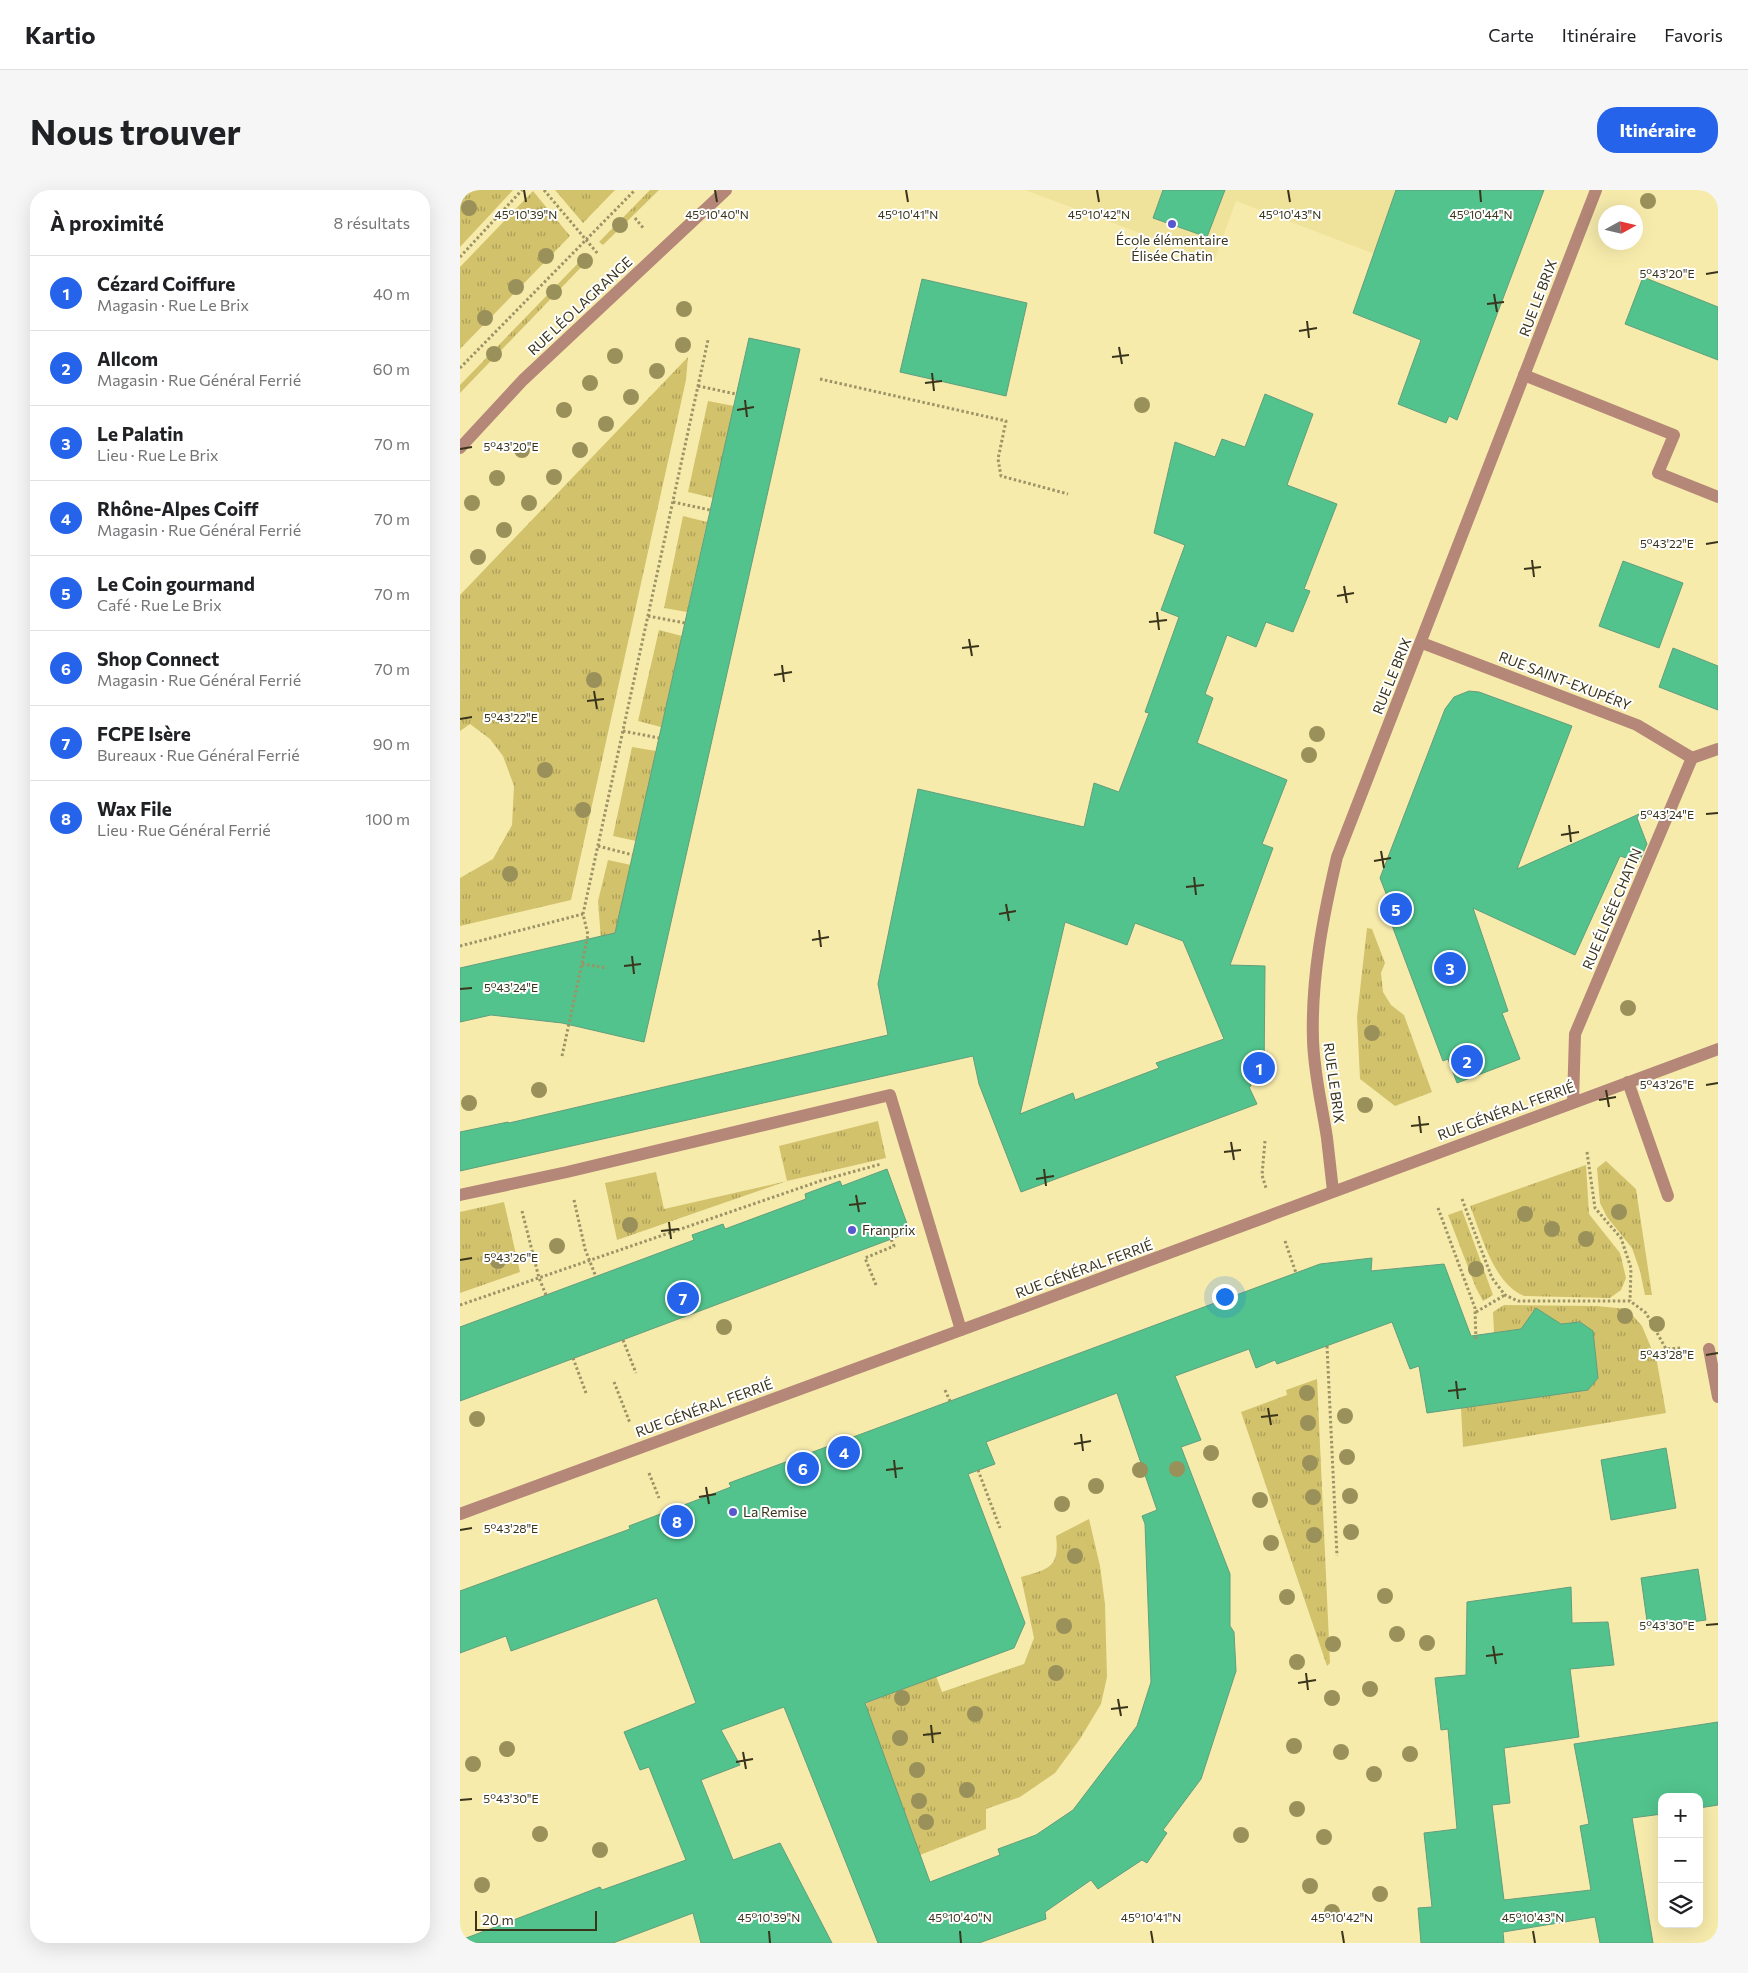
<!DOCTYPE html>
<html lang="fr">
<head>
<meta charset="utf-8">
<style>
  :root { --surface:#fff; --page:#f6f6f6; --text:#202124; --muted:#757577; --line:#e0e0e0; --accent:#2563eb }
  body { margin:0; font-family:Commissioner,sans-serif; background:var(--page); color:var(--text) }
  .controls { position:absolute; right:15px; bottom:15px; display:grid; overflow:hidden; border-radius:10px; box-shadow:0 5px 20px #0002 }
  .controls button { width:45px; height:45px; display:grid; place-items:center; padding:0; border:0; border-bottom:1px solid var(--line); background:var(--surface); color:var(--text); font:25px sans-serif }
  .compass { position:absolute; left:1138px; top:15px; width:45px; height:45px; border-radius:50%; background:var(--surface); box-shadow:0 5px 20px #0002; rotate:82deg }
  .scale { position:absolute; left:15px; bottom:12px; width:122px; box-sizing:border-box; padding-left:5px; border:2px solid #39341b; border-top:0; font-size:14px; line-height:18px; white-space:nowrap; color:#39341b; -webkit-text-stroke:4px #fff; paint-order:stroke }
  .you { position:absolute; left:764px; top:1106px; width:18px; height:18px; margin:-12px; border:4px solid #fff; border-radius:50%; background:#1a73e8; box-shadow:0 0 0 8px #1a73e833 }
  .badge { display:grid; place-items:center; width:32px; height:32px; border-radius:50%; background:var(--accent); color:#fff; font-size:16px; font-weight:700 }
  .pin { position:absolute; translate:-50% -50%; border:2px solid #fff; box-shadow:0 1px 5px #0006 }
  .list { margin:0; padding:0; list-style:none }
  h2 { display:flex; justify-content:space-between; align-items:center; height:65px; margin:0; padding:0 20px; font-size:21px }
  h2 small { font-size:16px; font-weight:400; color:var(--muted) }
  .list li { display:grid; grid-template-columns:32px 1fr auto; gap:15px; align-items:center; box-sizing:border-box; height:75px; padding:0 20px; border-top:1px solid var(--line) }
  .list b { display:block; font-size:19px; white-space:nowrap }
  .list p { margin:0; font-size:16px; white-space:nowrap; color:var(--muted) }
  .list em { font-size:16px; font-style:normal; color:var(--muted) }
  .icon { flex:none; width:28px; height:28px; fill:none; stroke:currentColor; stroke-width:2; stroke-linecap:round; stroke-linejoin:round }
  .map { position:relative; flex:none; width:1258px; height:1753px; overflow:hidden; border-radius:20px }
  header { display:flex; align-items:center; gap:30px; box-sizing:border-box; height:70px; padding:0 25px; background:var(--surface); border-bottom:1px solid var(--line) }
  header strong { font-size:24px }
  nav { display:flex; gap:28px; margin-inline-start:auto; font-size:18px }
  .intro { display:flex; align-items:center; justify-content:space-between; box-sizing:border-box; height:120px; padding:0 30px }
  h1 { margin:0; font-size:35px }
  .button { padding:12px 22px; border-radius:20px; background:var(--accent); color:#fff; font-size:18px; font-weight:700 }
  main { display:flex; gap:30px; padding:0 30px }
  aside { flex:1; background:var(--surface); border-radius:20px; box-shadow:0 5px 20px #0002 }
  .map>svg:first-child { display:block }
  .built { fill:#efe29b }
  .grass { fill:url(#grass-tufts) }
  .building { fill:#52c38c; stroke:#619e7d; fill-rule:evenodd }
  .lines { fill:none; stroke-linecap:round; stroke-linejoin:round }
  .path { stroke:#9c9366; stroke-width:3; stroke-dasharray:2.5 2.5; stroke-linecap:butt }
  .minor { stroke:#b48778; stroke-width:12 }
  .tree { fill:#9a905a }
  .ticks { fill:none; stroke:#39341b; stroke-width:2 }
  .poi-dot { fill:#5957cf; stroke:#fff; stroke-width:2 }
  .labels { text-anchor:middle; stroke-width:4; stroke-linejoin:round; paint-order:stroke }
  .poi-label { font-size:14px; fill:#39341b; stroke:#fff; text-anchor:start }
  .street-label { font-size:14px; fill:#39341b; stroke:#fff }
  .ticks-label { font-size:12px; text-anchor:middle; fill:#39341b; stroke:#fff; stroke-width:4; stroke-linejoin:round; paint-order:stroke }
</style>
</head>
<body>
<header>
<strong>Kartio</strong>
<nav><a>Carte</a><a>Itinéraire</a><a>Favoris</a></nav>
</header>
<div class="intro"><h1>Nous trouver</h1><a class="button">Itinéraire</a></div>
<main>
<aside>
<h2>À proximité<small>8 résultats</small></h2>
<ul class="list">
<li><span class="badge">1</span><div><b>Cézard Coiffure</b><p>Magasin · Rue Le Brix</p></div><em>40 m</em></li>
<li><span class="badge">2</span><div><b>Allcom</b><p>Magasin · Rue Général Ferrié</p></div><em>60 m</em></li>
<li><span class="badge">3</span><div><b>Le Palatin</b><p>Lieu · Rue Le Brix</p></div><em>70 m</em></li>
<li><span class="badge">4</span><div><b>Rhône-Alpes Coiff</b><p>Magasin · Rue Général Ferrié</p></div><em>70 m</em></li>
<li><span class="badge">5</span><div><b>Le Coin gourmand</b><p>Café · Rue Le Brix</p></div><em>70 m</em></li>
<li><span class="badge">6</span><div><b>Shop Connect</b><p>Magasin · Rue Général Ferrié</p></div><em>70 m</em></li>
<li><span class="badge">7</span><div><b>FCPE Isère</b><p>Bureaux · Rue Général Ferrié</p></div><em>90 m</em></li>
<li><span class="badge">8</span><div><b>Wax File</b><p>Lieu · Rue Général Ferrié</p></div><em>100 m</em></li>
</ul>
</aside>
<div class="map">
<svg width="1258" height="1753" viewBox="0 0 1258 1753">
  <defs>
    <pattern id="grass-tufts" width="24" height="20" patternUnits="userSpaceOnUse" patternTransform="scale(1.25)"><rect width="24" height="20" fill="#d2c26c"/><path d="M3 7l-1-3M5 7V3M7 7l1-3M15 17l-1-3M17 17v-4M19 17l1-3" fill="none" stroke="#ab9e58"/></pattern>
  </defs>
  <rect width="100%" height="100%" fill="#f7ebac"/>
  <polygon class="built" points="565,0 940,0 915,64 776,11 754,71"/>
  <g class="grass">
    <polygon points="0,0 53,0 0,57"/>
    <polygon points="95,0 155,0 123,33"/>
    <polygon points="190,0 199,0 143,55 139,52"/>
    <polygon points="73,1 110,46 0,159 0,77"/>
    <polygon points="127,64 130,68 0,203 0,195"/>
    <polygon points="228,167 226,190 111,710 0,736 0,688 33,669 52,635 54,596 43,566 30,549 10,534 0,541 0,405"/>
    <polygon points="248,211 274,216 253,308 228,302"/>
    <polygon points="223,326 247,332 227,422 204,418"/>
    <polygon points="199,440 222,446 201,537 178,531"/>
    <polygon points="172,557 196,561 176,651 153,646"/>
    <polygon points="148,670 171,675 151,759 141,750 138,711"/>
    <polygon points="907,738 912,739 925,773 921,783 923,802 931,815 944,825 972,902 935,916 900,889 897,827"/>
    <polygon points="418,931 426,968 327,991 157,1050 145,993 196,982 204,1019 327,991 319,956"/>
    <polygon points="1146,971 1176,999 1192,1105 1185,1105 1180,1081 1172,1058 1147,1027 1140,1013 1137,978"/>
    <path d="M 1126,975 L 1129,1024 L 1160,1063 L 1166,1088 L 1161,1100 L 1150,1108 L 1064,1106 C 1033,1093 1022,1046 1010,1016 Z"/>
    <polygon points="44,1012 60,1082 0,1103 0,1022"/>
    <polygon points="1002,1020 1033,1105 1023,1111 1016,1098 988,1025"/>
    <polygon points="1044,1115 1137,1116 1167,1119 1182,1136 1197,1172 1206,1223 1003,1257 1001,1218 1128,1200 1138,1188 1132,1141 1120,1132 1101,1134 1076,1118 1061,1139 1034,1143 1033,1122"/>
    <polygon points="857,1189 870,1473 867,1476 781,1222 827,1205 826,1200"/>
    <path d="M 629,1329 L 640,1376 L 645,1414 L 647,1487 L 641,1514 L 620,1549 L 595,1583 L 560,1607 L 526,1619 L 526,1639 L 460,1665 L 409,1526 L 406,1513 L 476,1486 L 482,1502 L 564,1474 L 574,1448 L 561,1387 C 588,1379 600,1378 596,1346 Z"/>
  </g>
  <g class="building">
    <polygon points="703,0 765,0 747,47 693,28"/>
    <polygon points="936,0 1084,0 997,230 989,226 986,233 938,214 961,150 893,123"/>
    <polygon points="1183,87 1258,117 1258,170 1165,134"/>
    <polygon points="462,89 567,113 546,206 440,182"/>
    <polygon points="289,148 340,159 184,852 102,833 31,825 0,832 0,778 155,743"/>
    <path d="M 805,204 L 853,224 L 827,295 L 877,314 L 844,399 L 850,401 L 833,442 L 806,432 L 796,457 L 767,445 L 745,504 L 753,508 L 737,553 L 827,590 L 802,654 L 813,658 L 770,775 L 805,776 L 804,887 L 790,893 L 791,896 L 789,897 L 797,914 L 561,1002 L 519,894 L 513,866 L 0,981 L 0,942 L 48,932 L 49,933 L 428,845 L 418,794 L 458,599 L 624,637 L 634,593 L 659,602 L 689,523 L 685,522 L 719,427 L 701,420 L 725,355 L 694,343 L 715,252 L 755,267 L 762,249 L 785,257 ZM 605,732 L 667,755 L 675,733 L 723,751 L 764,849 L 696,873 L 699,878 L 615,910 L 613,903 L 560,924 Z"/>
    <polygon points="1163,371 1223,393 1199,458 1139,436"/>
    <polygon points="1213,458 1258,476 1258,520 1199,497"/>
    <polygon points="1009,501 1019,502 1112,536 1057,679 1179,624 1177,628 1187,654 1179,672 1160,666 1115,765 1013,718 1048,821 1042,823 1060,869 997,893 988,869 983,871 924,714 929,711 920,688 985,519 994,507"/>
    <polygon points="427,979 450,1042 0,1211 0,1137 234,1050 232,1045 263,1034 265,1039 346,1009 345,1004 380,991 382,996"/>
    <path d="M 912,1068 L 911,1081 L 984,1074 L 1011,1146 L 1061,1139 L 1076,1118 L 1101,1134 L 1120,1132 L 1133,1141 L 1138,1188 L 1128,1200 L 967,1223 L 959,1176 L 950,1179 L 932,1132 L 817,1174 L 815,1170 L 796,1178 L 789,1159 L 715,1186 L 741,1250 L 721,1257 L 770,1384 L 770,1436 L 774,1442 L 776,1481 L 741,1589 L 703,1640 L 707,1643 L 687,1673 L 682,1670 L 638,1699 L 631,1690 L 585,1722 L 586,1729 L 519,1753 L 418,1753 L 324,1517 L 261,1540 L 280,1575 L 241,1590 L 273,1670 L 320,1653 L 372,1753 L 241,1753 L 233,1723 L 153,1753 L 2,1753 L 1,1750 L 140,1697 L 142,1700 L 226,1670 L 189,1577 L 180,1580 L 164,1542 L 236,1513 L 197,1408 L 51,1461 L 46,1446 L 0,1463 L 0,1401 L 170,1339 L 169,1336 L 271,1297 L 269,1293 L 860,1074 ZM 657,1203 L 697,1320 L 682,1326 L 685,1334 L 691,1492 L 677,1536 L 613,1620 L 576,1645 L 538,1659 L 540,1665 L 470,1692 L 405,1513 L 554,1458 L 565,1433 L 508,1284 L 535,1274 L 526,1252 Z"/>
    <polygon points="1206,1258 1216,1318 1151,1330 1141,1270"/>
    <polygon points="1238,1379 1246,1430 1188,1438 1181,1388"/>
    <polygon points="1111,1397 1112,1433 1148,1432 1154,1475 1110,1479 1119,1547 1044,1558 1050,1613 1032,1615 1044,1710 1131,1700 1120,1636 1129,1634 1114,1554 1258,1532 1258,1615 1239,1618 1239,1607 1202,1607 1202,1624 1172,1628 1193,1753 1140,1753 1135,1727 1043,1742 1044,1753 961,1753 958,1718 972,1717 964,1643 997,1639 988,1539 981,1540 975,1488 1006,1485 1007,1412"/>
  </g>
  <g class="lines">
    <g class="path">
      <polyline points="84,0 138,64"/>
      <polyline points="175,28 184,39"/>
      <polyline points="0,67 62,0"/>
      <polyline points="0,178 175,0"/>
      <polyline points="360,189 546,231 538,269 541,286 608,304"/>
      <polyline points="238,196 276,204"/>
      <polyline points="213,312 250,320"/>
      <polyline points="188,426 225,433"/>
      <polyline points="163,541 199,548"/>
      <polyline points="138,656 173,665"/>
      <polyline points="0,756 123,724"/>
      <polyline points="122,774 147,778"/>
      <polyline points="102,866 128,745 123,724 248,150"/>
      <polyline points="805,951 802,985 806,998"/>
      <polyline points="1127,962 1135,1018 1161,1048 1171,1078 1170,1111"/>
      <polyline points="1002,1009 1032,1088 1045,1105 1058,1111 1170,1111 1186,1123 1206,1159 1221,1158"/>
      <polyline points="114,1010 125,1059 136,1087"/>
      <polyline points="978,1018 1015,1118 1016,1151"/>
      <polyline points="62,1021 79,1088 86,1105"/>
      <polyline points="825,1051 836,1083"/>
      <polyline points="416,1095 405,1068 434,1056 431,1049"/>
      <polyline points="0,1115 363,990 421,974"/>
      <polyline points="1016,1122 1045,1105"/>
      <polyline points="163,1150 176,1183"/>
      <polyline points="867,1156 877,1366"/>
      <polyline points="113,1168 126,1203"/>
      <polyline points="154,1192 170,1233"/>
      <polyline points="485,1200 490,1211"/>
      <polyline points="518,1280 540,1338"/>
      <polyline points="189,1283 199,1308"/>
    </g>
    <g class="minor">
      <polyline points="1064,185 1214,245 1198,283 1258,307"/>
      <polyline points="0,258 63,190 266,0"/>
      <polyline points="962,453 1177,535 1232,568"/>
      <polyline points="1168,892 1208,1006"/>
      <polyline points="1113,912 1115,844 1232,568 1258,559"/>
      <path d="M 873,1001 C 871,983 869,965 867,948 C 862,915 854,884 853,850 C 851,788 863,727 877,667 L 1136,0"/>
      <polyline points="0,1005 107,982 430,905 501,1140"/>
      <polyline points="1249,1159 1258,1207"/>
      <polyline points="0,1324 561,1118 1258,859"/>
    </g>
  </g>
  <g class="tree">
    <circle cx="1188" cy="11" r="8"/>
    <circle cx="9" cy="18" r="8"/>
    <circle cx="160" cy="35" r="8"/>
    <circle cx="86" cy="66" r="8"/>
    <circle cx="125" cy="71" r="8"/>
    <circle cx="56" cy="97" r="8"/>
    <circle cx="94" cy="102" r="8"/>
    <circle cx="224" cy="119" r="8"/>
    <circle cx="25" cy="128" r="8"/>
    <circle cx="223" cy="155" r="8"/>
    <circle cx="34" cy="164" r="8"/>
    <circle cx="155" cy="166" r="8"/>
    <circle cx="197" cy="181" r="8"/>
    <circle cx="130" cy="193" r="8"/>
    <circle cx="171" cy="207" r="8"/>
    <circle cx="682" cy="215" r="8"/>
    <circle cx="104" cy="220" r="8"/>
    <circle cx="146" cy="234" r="8"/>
    <circle cx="62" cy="260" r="8"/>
    <circle cx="120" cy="260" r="8"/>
    <circle cx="94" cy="287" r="8"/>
    <circle cx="37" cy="288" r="8"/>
    <circle cx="12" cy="313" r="8"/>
    <circle cx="69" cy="313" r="8"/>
    <circle cx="44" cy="340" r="8"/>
    <circle cx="18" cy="367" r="8"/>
    <circle cx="134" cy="490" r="8"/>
    <circle cx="857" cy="544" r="8"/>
    <circle cx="849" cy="565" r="8"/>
    <circle cx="85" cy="580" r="8"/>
    <circle cx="123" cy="620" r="8"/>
    <circle cx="50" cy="684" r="8"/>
    <circle cx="1168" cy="818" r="8"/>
    <circle cx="912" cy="843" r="8"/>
    <circle cx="79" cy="900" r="8"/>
    <circle cx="9" cy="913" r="8"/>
    <circle cx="905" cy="915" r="8"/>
    <circle cx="1159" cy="1022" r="8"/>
    <circle cx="1065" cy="1024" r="8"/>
    <circle cx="170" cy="1035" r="8"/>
    <circle cx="1092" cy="1039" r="8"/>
    <circle cx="1126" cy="1049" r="8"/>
    <circle cx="97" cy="1056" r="8"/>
    <circle cx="38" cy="1071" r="8"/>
    <circle cx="1016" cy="1079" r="8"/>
    <circle cx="1165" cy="1126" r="8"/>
    <circle cx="1197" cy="1134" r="8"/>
    <circle cx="264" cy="1137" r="8"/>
    <circle cx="847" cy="1203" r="8"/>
    <circle cx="885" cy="1226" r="8"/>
    <circle cx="17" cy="1229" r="8"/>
    <circle cx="848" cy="1233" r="8"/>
    <circle cx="751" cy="1263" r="8"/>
    <circle cx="887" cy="1267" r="8"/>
    <circle cx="850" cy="1273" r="8"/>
    <circle cx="717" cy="1279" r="8"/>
    <circle cx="680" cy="1280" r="8"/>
    <circle cx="636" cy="1296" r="8"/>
    <circle cx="890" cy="1306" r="8"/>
    <circle cx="853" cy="1307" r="8"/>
    <circle cx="800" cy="1310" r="8"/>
    <circle cx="602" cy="1314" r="8"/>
    <circle cx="891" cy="1342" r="8"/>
    <circle cx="854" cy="1345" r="8"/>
    <circle cx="811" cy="1353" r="8"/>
    <circle cx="615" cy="1366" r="8"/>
    <circle cx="925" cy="1406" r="8"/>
    <circle cx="827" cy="1407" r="8"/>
    <circle cx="604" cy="1436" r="8"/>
    <circle cx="937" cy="1444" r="8"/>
    <circle cx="967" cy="1453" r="8"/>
    <circle cx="873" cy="1454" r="8"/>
    <circle cx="837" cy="1472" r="8"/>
    <circle cx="596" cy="1483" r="8"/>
    <circle cx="910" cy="1499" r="8"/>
    <circle cx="442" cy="1508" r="8"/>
    <circle cx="872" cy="1508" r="8"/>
    <circle cx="515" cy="1524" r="8"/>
    <circle cx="440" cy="1548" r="8"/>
    <circle cx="834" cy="1556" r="8"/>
    <circle cx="47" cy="1559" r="8"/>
    <circle cx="881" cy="1562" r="8"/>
    <circle cx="950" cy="1564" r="8"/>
    <circle cx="13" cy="1574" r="8"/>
    <circle cx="457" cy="1580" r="8"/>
    <circle cx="914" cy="1584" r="8"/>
    <circle cx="507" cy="1600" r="8"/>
    <circle cx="459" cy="1611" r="8"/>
    <circle cx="837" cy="1619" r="8"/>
    <circle cx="466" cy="1632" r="8"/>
    <circle cx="80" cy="1644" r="8"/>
    <circle cx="781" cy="1645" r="8"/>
    <circle cx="864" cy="1647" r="8"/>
    <circle cx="140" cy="1660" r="8"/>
    <circle cx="22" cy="1695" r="8"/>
    <circle cx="850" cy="1696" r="8"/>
    <circle cx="920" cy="1704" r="8"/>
    <circle cx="872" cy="1722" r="8"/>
  </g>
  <path class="ticks" d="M 64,0 L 66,12M 255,0 L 257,12M 446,0 L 448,12M 637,0 L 639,12M 828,0 L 830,12M 1020,0 L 1021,12M 1246,84 L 1258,82M 1034,104 L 1037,122M 1027,114 L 1044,112M 847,131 L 849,148M 839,141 L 857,138M 659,157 L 662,174M 652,167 L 669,165M 472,183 L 474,201M 465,193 L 482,191M 285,210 L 287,227M 277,220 L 294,217M 0,259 L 12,257M 1246,354 L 1258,352M 1072,370 L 1074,387M 1064,379 L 1081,377M 884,396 L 887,413M 877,406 L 894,403M 697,422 L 699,440M 689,432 L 707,430M 509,449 L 512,466M 502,458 L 519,456M 322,475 L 324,492M 314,485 L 332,482M 134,501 L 137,519M 127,511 L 144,509M 0,529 L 12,527M 1246,624 L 1258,623M 1109,635 L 1111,652M 1101,645 L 1119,642M 921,661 L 924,678M 914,671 L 931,668M 734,687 L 736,705M 726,697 L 744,695M 546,714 L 549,731M 539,724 L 556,721M 359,740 L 361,757M 352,750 L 369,747M 172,766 L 174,784M 164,776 L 181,774M 0,799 L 12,798M 1246,895 L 1258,893M 1146,900 L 1149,917M 1139,910 L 1156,907M 959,926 L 961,943M 951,936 L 969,934M 771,952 L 774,970M 764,962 L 781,960M 584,979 L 586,996M 576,989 L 594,986M 396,1005 L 399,1022M 389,1015 L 406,1013M 209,1032 L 211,1049M 201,1041 L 219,1039M 0,1070 L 12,1068M 1246,1165 L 1258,1163M 996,1191 L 998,1209M 988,1201 L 1006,1199M 808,1218 L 811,1235M 801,1227 L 818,1225M 621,1244 L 623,1261M 614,1254 L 631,1251M 434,1270 L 436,1288M 426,1280 L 443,1278M 246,1297 L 249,1314M 239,1307 L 256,1304M 0,1340 L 12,1338M 1246,1435 L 1258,1434M 1033,1456 L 1036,1474M 1026,1466 L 1043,1464M 846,1483 L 848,1500M 838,1493 L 856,1490M 658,1509 L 661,1526M 651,1519 L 668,1517M 471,1535 L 473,1553M 463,1545 L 481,1543M 283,1562 L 286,1579M 276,1572 L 293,1569M 0,1610 L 12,1609M 309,1741 L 310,1753M 500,1741 L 501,1753M 691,1741 L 693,1753M 882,1741 L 884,1753M 1073,1741 L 1075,1753"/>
  <g class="poi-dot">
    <circle cx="712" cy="34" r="5"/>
    <circle cx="392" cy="1040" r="5"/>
    <circle cx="273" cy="1322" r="5"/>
  </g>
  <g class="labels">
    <g class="poi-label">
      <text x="712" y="55" text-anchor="middle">École élémentaire<tspan x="712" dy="16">Élisée Chatin</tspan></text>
      <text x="402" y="1045">Franprix</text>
      <text x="283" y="1327">La Remise</text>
    </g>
    <g class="street-label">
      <text transform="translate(1078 108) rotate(-69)" y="5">RUE LE BRIX</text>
      <text transform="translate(120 116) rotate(-43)" y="5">RUE LÉO LAGRANGE</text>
      <text transform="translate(932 486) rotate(-68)" y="5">RUE LE BRIX</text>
      <text transform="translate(1105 491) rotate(21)" y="5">RUE SAINT-EXUPÉRY</text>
      <text transform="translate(1152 719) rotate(-67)" y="5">RUE ÉLISÉE CHATIN</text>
      <text transform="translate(874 893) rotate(82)" y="5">RUE LE BRIX</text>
      <text transform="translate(1046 921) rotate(-20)" y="5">RUE GÉNÉRAL FERRIÉ</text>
      <text transform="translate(624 1079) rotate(-20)" y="5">RUE GÉNÉRAL FERRIÉ</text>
      <text transform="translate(244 1218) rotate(-20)" y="5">RUE GÉNÉRAL FERRIÉ</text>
    </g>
  </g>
  <g class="ticks-label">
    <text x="66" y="29">45°10'39"N</text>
    <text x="257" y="29">45°10'40"N</text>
    <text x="448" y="29">45°10'41"N</text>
    <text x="639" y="29">45°10'42"N</text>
    <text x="830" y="29">45°10'43"N</text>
    <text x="1021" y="29">45°10'44"N</text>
    <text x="1207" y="88">5°43'20"E</text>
    <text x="51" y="261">5°43'20"E</text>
    <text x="1207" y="358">5°43'22"E</text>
    <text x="51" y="532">5°43'22"E</text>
    <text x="1207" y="629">5°43'24"E</text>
    <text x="51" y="802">5°43'24"E</text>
    <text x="1207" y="899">5°43'26"E</text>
    <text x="51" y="1072">5°43'26"E</text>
    <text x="1207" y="1169">5°43'28"E</text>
    <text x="51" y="1343">5°43'28"E</text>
    <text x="1207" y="1440">5°43'30"E</text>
    <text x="51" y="1613">5°43'30"E</text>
    <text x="309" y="1732">45°10'39"N</text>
    <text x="500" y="1732">45°10'40"N</text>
    <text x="691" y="1732">45°10'41"N</text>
    <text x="882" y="1732">45°10'42"N</text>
    <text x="1073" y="1732">45°10'43"N</text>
  </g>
</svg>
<div class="controls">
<button>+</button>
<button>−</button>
<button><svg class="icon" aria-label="layers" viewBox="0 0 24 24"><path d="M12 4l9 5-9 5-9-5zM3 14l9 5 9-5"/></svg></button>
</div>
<svg class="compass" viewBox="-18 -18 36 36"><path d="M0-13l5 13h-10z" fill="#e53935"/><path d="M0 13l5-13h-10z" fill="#757577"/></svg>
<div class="scale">20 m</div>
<div class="you"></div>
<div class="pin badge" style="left:799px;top:878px">1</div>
<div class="pin badge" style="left:1007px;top:871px">2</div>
<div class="pin badge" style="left:990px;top:778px">3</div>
<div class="pin badge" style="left:384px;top:1262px">4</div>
<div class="pin badge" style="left:936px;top:719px">5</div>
<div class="pin badge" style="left:343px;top:1278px">6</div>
<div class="pin badge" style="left:223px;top:1108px">7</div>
<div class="pin badge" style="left:217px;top:1331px">8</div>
</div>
</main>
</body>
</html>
